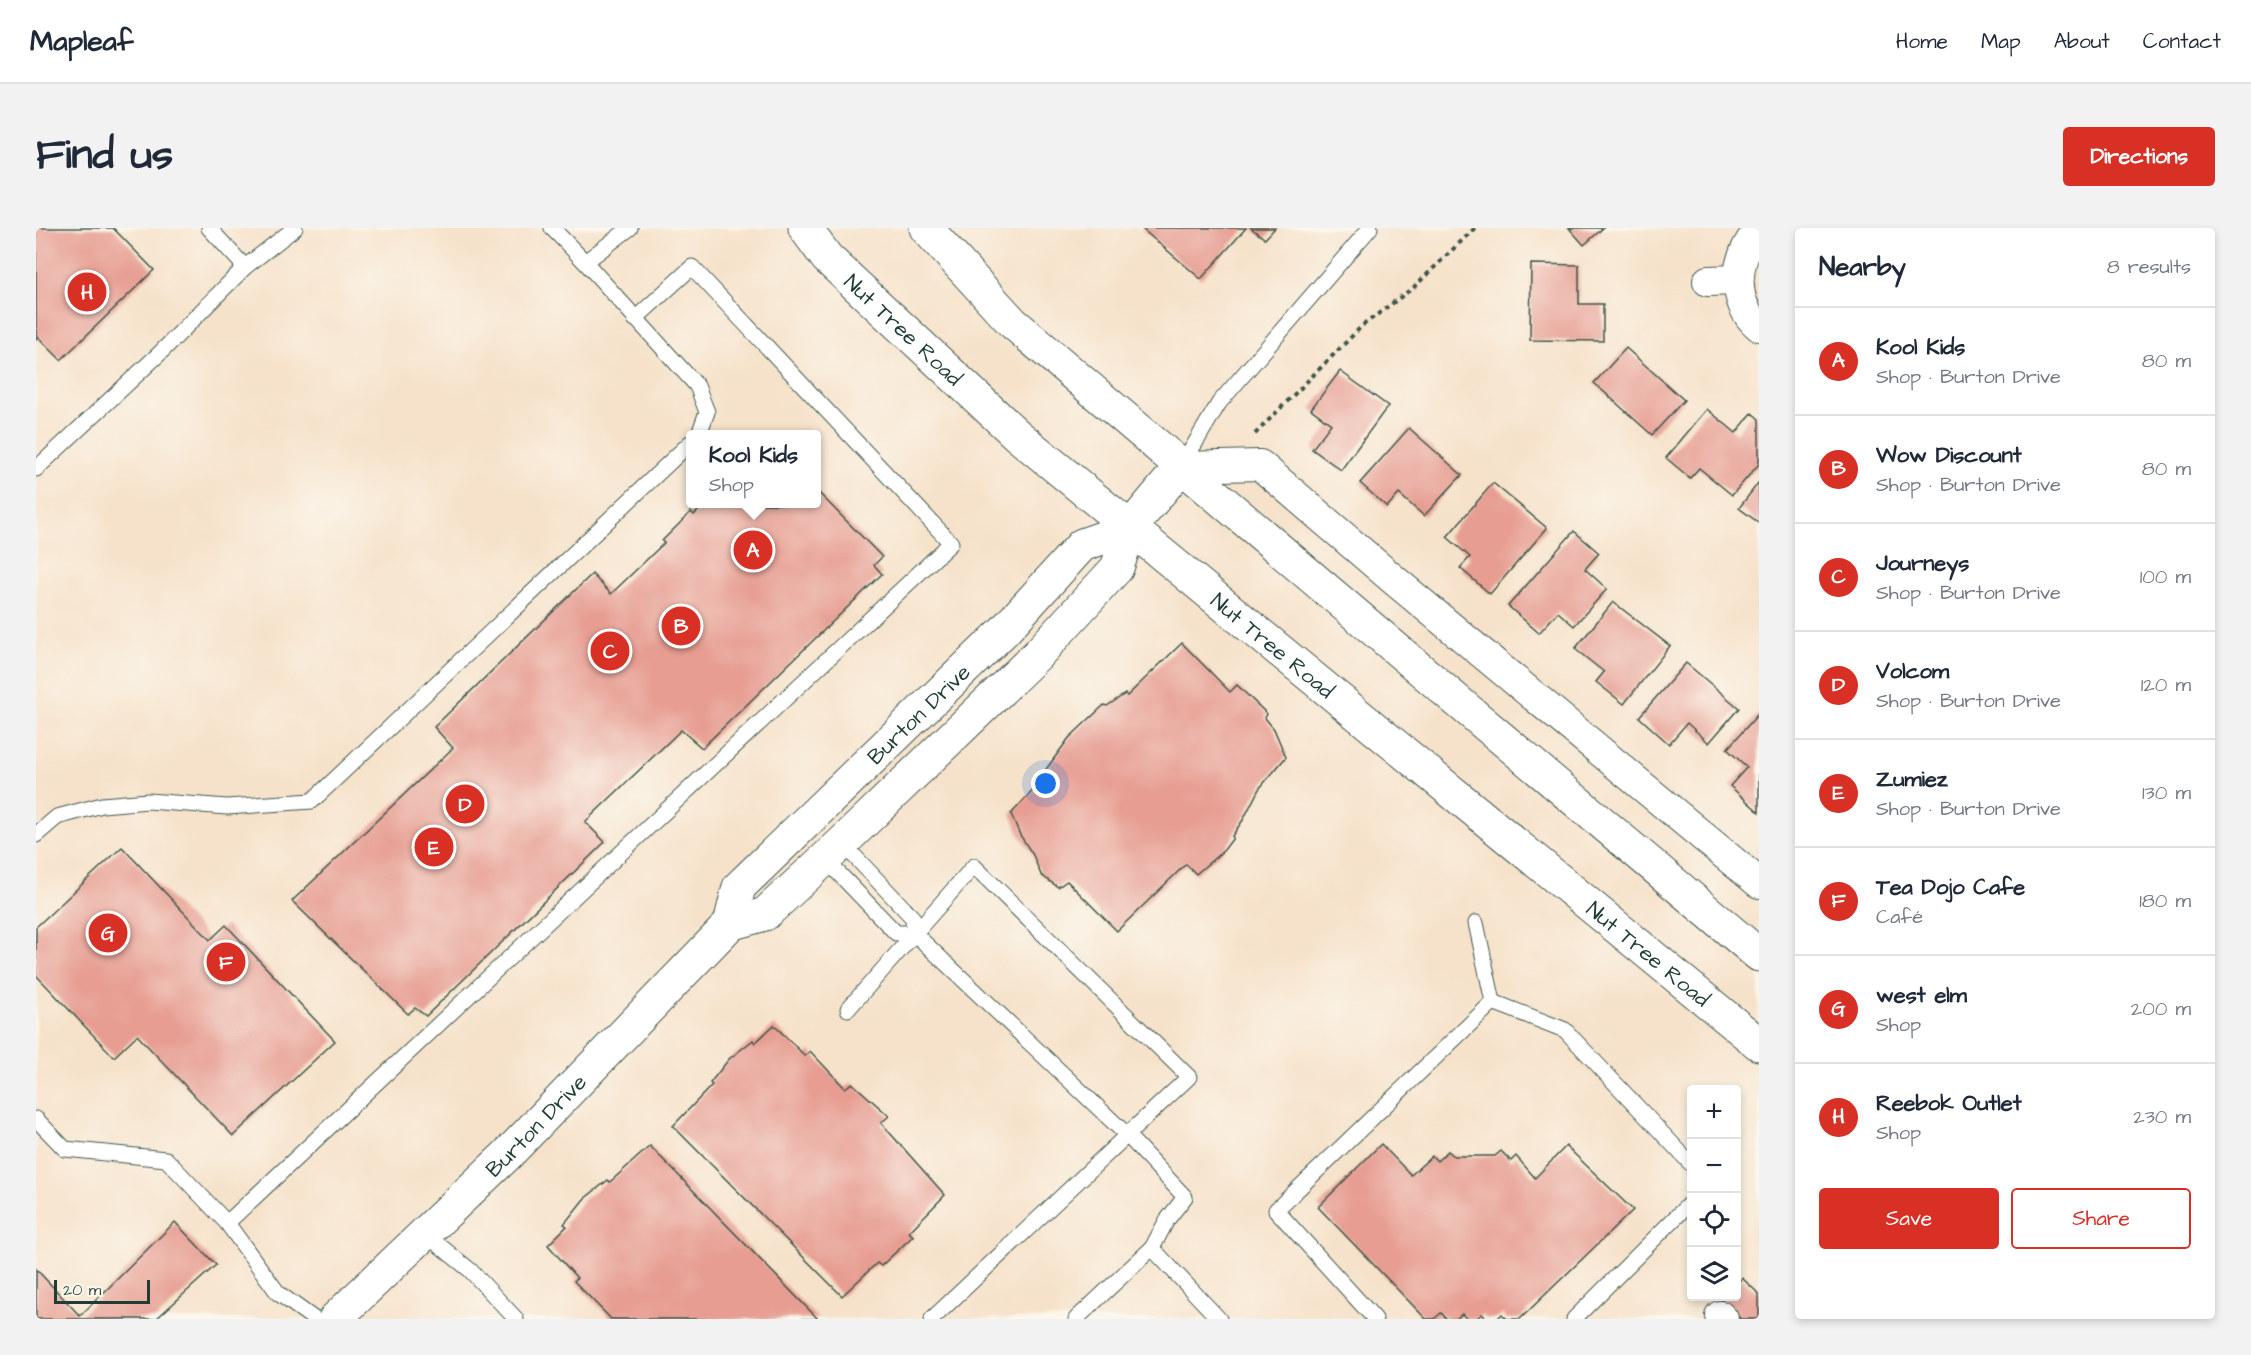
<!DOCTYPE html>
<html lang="en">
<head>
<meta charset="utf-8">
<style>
  :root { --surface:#fff; --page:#f2f2f3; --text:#1f2937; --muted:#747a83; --line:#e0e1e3; --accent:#d93025 }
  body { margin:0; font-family:"Architects Daughter",sans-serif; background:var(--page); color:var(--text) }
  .controls { position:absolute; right:18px; bottom:18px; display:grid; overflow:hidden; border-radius:6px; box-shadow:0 3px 9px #0003 }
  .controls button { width:54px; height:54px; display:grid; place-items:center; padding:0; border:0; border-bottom:2px solid var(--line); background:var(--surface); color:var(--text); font:30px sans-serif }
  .scale { position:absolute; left:18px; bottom:15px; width:96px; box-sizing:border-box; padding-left:6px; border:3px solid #1f3d34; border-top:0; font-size:16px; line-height:21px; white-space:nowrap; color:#1f3d34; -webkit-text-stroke:4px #fbf7ec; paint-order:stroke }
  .you { position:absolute; left:1010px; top:556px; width:21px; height:21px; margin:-15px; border:4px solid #fff; border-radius:50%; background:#1a73e8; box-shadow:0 0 0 9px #1a73e833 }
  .badge { display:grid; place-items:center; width:39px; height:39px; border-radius:50%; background:var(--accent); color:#fff; font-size:20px; font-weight:700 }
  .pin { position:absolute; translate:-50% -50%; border:3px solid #fff; box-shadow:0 2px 6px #0006 }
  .popup { position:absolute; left:650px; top:202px; width:135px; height:78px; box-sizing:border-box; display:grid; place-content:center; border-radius:6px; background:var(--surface); filter:drop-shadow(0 2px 4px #0005); font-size:20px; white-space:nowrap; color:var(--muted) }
  .popup b { font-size:22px; color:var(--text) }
  .popup::after { content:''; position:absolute; left:50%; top:100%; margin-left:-12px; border:12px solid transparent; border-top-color:var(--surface) }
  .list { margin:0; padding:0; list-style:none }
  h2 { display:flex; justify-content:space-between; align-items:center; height:78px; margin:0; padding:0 24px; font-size:26px }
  h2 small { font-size:20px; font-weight:400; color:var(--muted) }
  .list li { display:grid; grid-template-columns:39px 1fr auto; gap:18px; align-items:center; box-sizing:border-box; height:108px; padding:0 24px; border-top:2px solid var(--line) }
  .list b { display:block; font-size:22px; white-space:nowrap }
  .list p { margin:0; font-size:20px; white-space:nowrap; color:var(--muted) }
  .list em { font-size:20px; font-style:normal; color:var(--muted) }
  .actions { display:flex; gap:12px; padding:18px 24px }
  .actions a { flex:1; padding:14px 0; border:2px solid var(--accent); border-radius:6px; text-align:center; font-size:21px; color:var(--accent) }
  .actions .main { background:var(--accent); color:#fff }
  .icon { flex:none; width:33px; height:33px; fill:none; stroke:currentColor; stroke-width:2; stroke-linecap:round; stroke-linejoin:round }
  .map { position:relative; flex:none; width:1723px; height:1091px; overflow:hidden; border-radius:6px }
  header { display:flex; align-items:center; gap:36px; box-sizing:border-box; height:84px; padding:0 30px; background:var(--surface); border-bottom:2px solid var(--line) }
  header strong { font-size:28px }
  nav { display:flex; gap:33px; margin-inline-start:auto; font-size:21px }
  .intro { display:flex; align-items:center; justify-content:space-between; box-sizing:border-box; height:144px; padding:0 36px }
  h1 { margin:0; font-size:42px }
  .button { padding:15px 27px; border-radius:6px; background:var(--accent); color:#fff; font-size:21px; font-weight:700 }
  main { display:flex; gap:36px; padding:0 36px }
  aside { flex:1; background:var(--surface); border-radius:6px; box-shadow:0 3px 9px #0003 }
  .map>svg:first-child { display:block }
  .building { fill:#e79d92 }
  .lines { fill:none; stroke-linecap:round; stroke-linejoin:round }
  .service-casing { stroke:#3f564a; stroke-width:17 }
  .minor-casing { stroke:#3f564a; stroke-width:32 }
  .tertiary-casing { stroke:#3f564a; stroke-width:35 }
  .secondary-casing { stroke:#3f564a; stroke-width:35 }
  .path { stroke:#3f564a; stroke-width:4; stroke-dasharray:4.5 4.5; stroke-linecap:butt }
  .service { stroke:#fff; stroke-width:15 }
  .minor { stroke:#fff; stroke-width:30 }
  .tertiary { stroke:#fff; stroke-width:33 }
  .secondary { stroke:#fff; stroke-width:33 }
  .labels { text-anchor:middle; stroke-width:4.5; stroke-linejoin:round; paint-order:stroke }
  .street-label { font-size:22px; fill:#1f3d34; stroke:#fbf7ec }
</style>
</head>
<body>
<header>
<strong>Mapleaf</strong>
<nav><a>Home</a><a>Map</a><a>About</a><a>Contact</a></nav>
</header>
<div class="intro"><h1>Find us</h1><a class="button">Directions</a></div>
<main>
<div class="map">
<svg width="1723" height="1091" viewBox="0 0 1723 1091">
  <rect width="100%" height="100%" fill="#fbf7ec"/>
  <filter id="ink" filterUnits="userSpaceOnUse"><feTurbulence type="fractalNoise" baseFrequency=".0167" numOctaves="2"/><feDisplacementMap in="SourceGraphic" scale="12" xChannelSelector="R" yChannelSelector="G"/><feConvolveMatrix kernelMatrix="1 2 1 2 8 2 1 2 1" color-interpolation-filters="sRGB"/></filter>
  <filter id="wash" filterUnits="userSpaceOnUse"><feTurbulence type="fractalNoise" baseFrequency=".008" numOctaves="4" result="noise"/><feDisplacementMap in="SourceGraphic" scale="24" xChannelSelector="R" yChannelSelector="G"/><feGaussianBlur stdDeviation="1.35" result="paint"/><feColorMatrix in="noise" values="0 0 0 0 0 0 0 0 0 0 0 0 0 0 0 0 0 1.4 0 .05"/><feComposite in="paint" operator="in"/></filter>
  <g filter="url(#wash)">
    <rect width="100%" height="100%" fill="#f6e2ca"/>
    <g id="blocks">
      <g class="building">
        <polygon points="0,0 77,0 118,42 25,132 2,109 0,111"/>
        <polygon points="1105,0 1210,0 1165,51"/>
        <polygon points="1215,0 1239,0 1229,11"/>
        <polygon points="1533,0 1567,0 1548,17"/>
        <polygon points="1495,36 1543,37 1543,76 1567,76 1567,113 1494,112"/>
        <polygon points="1590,120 1648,172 1616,207 1558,155"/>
        <polygon points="1304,143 1352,178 1305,242 1276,221 1295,196 1275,181"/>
        <polygon points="1671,181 1700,205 1716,185 1723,191 1723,236 1696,267 1663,240 1654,250 1630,230"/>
        <polygon points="1373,200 1426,247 1388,288 1363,266 1351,279 1324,255"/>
        <polygon points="1723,254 1723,295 1703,280"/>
        <polygon points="1457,255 1511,300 1454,366 1424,340 1434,329 1411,309"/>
        <polygon points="780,262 846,329 838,337 846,346 666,520 645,502 549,594 569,614 390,788 379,780 372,786 256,673 417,520 398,499 556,346 575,366 628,315 626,313 655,284 658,287 669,276 780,276"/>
        <polygon points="1538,303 1563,325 1549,341 1571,361 1538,398 1522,384 1503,405 1472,378"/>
        <polygon points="1577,374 1634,418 1588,476 1560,454 1568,444 1539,421"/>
        <polygon points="1146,415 1194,464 1201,457 1231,486 1229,490 1238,501 1250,529 1223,561 1207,592 1196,608 1197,610 1188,622 1160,646 1150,636 1081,703 1031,653 1022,659 1005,647 997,627 984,607 975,586 1003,556 1001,555 1008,544 1033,510 1068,477 1071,478 1089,466 1091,468"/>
        <polygon points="1650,435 1703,480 1673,515 1651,495 1633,516 1603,489"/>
        <polygon points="1723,485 1723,584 1694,558 1711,539 1691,521"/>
        <polygon points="86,619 174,712 190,697 299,813 197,908 101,807 78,829 0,747 0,699"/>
        <polygon points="738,797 769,828 774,823 809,860 816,855 853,888 845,895 909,967 873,1004 877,1008 845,1038 841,1035 806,1068 637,898 676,857 674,855 693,831 717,812 719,815"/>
        <polygon points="1345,916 1375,947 1396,928 1401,933 1412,923 1418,928 1459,928 1465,923 1475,933 1480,928 1499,950 1530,918 1597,982 1484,1091 1471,1091 1466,1086 1461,1091 1451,1091 1446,1086 1440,1091 1431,1091 1426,1086 1420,1091 1411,1091 1405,1085 1398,1091 1390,1091 1282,979"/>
        <polygon points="614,918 782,1091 575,1091 538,1053 541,1050 512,1017 531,998 528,996 548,971 572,952 574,954"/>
        <polygon points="139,994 180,1037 120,1091 0,1091 0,1041 44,1088"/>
        <polygon points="1706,1050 1723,1066 1723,1091 1705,1091 1685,1072 1688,1068 1700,1068 1700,1056"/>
      </g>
    </g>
  </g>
  <g filter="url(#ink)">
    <use href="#blocks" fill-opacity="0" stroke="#3f564a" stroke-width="1.5"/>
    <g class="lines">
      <g class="service-casing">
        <g id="service">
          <polyline points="173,0 209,39"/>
          <polyline points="516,0 549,34 661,158 671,184 663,206"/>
          <polyline points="549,34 594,0"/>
          <polyline points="1145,239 1183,175 1334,0"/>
          <polyline points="0,241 123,126 209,39 259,0"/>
          <polyline points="0,607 21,589 66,577 112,573 191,579 276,573 654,215"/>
          <polyline points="806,615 877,690 878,705"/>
          <polyline points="789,631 860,705 878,705 1091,907 1153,849 938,638 812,781"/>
          <polyline points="1440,695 1457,774"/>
          <polyline points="1457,774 1529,802 1656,937"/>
          <polyline points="0,891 29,921 130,931 191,995 242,1065 278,1091"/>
          <polyline points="191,995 915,315 656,39 599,91"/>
          <polyline points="388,1005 434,1042 480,1091"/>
          <polyline points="896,1091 1091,907 1149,969 1131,992 1116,1020"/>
          <polyline points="1040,1091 1116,1020 1183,1091"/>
          <polyline points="1339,1091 1240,982 1457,774"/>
          <polyline points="1538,1091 1656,973"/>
        </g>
      </g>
      <g class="minor-casing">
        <g id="minor">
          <path d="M 1723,3 C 1698,29 1694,74 1723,98"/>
          <polyline points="1672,53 1702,52"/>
          <polyline points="1145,239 1224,237 1358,352 1723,655"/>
          <polyline points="1684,1088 1687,1091"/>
        </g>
      </g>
      <g class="tertiary-casing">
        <g id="tertiary">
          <polyline points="694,696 729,686 806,615 1001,427 1081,340 1094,300 1145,239"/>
          <path id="s1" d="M 299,1091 L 471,927 L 694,696 L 703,659 L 968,403 L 1046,317 L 1094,300"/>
        </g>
      </g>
      <g class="secondary-casing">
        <g id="secondary">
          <path id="s2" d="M 769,0 L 791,30 L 981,207 L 1723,816"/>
          <polyline points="890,0 976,94 1432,482 1723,727"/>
        </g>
      </g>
      <polyline class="path" points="1219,206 1326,98 1378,59 1439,0"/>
      <use href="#service" class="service"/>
      <use href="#minor" class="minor"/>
      <use href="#tertiary" class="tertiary"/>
      <use href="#secondary" class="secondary"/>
    </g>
  </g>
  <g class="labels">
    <g class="street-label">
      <text dy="8" stroke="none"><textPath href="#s2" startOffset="142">Nut Tree Road</textPath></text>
      <text dy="8" stroke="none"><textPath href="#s2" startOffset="628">Nut Tree Road</textPath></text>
      <text dy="8" stroke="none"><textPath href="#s1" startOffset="846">Burton Drive</textPath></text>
      <text dy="8" stroke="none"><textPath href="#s2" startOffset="1114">Nut Tree Road</textPath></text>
      <text dy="8" stroke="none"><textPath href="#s1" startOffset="279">Burton Drive</textPath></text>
    </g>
  </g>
</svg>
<div class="controls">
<button>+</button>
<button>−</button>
<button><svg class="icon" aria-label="locate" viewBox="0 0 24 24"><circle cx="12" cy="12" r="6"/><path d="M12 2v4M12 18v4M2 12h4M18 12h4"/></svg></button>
<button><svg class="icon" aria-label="layers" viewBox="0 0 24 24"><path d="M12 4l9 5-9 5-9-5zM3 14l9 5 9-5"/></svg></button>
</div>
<div class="scale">20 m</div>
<div class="you"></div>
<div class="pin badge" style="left:717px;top:322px">A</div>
<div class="popup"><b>Kool Kids</b>Shop</div>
<div class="pin badge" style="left:645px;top:398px">B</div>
<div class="pin badge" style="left:574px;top:423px">C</div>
<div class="pin badge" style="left:429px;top:576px">D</div>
<div class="pin badge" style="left:398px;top:619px">E</div>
<div class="pin badge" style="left:190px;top:734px">F</div>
<div class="pin badge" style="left:72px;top:705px">G</div>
<div class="pin badge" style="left:51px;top:64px">H</div>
</div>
<aside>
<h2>Nearby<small>8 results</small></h2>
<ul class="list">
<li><span class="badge">A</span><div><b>Kool Kids</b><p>Shop · Burton Drive</p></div><em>80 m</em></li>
<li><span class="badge">B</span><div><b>Wow Discount</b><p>Shop · Burton Drive</p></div><em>80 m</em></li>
<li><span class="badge">C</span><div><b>Journeys</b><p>Shop · Burton Drive</p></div><em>100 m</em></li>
<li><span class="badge">D</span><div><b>Volcom</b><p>Shop · Burton Drive</p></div><em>120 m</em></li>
<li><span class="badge">E</span><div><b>Zumiez</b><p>Shop · Burton Drive</p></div><em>130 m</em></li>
<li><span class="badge">F</span><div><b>Tea Dojo Cafe</b><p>Café</p></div><em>180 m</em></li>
<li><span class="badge">G</span><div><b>west elm</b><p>Shop</p></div><em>200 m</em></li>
<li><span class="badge">H</span><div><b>Reebok Outlet</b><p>Shop</p></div><em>230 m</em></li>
</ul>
<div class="actions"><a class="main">Save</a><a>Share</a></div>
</aside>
</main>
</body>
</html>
